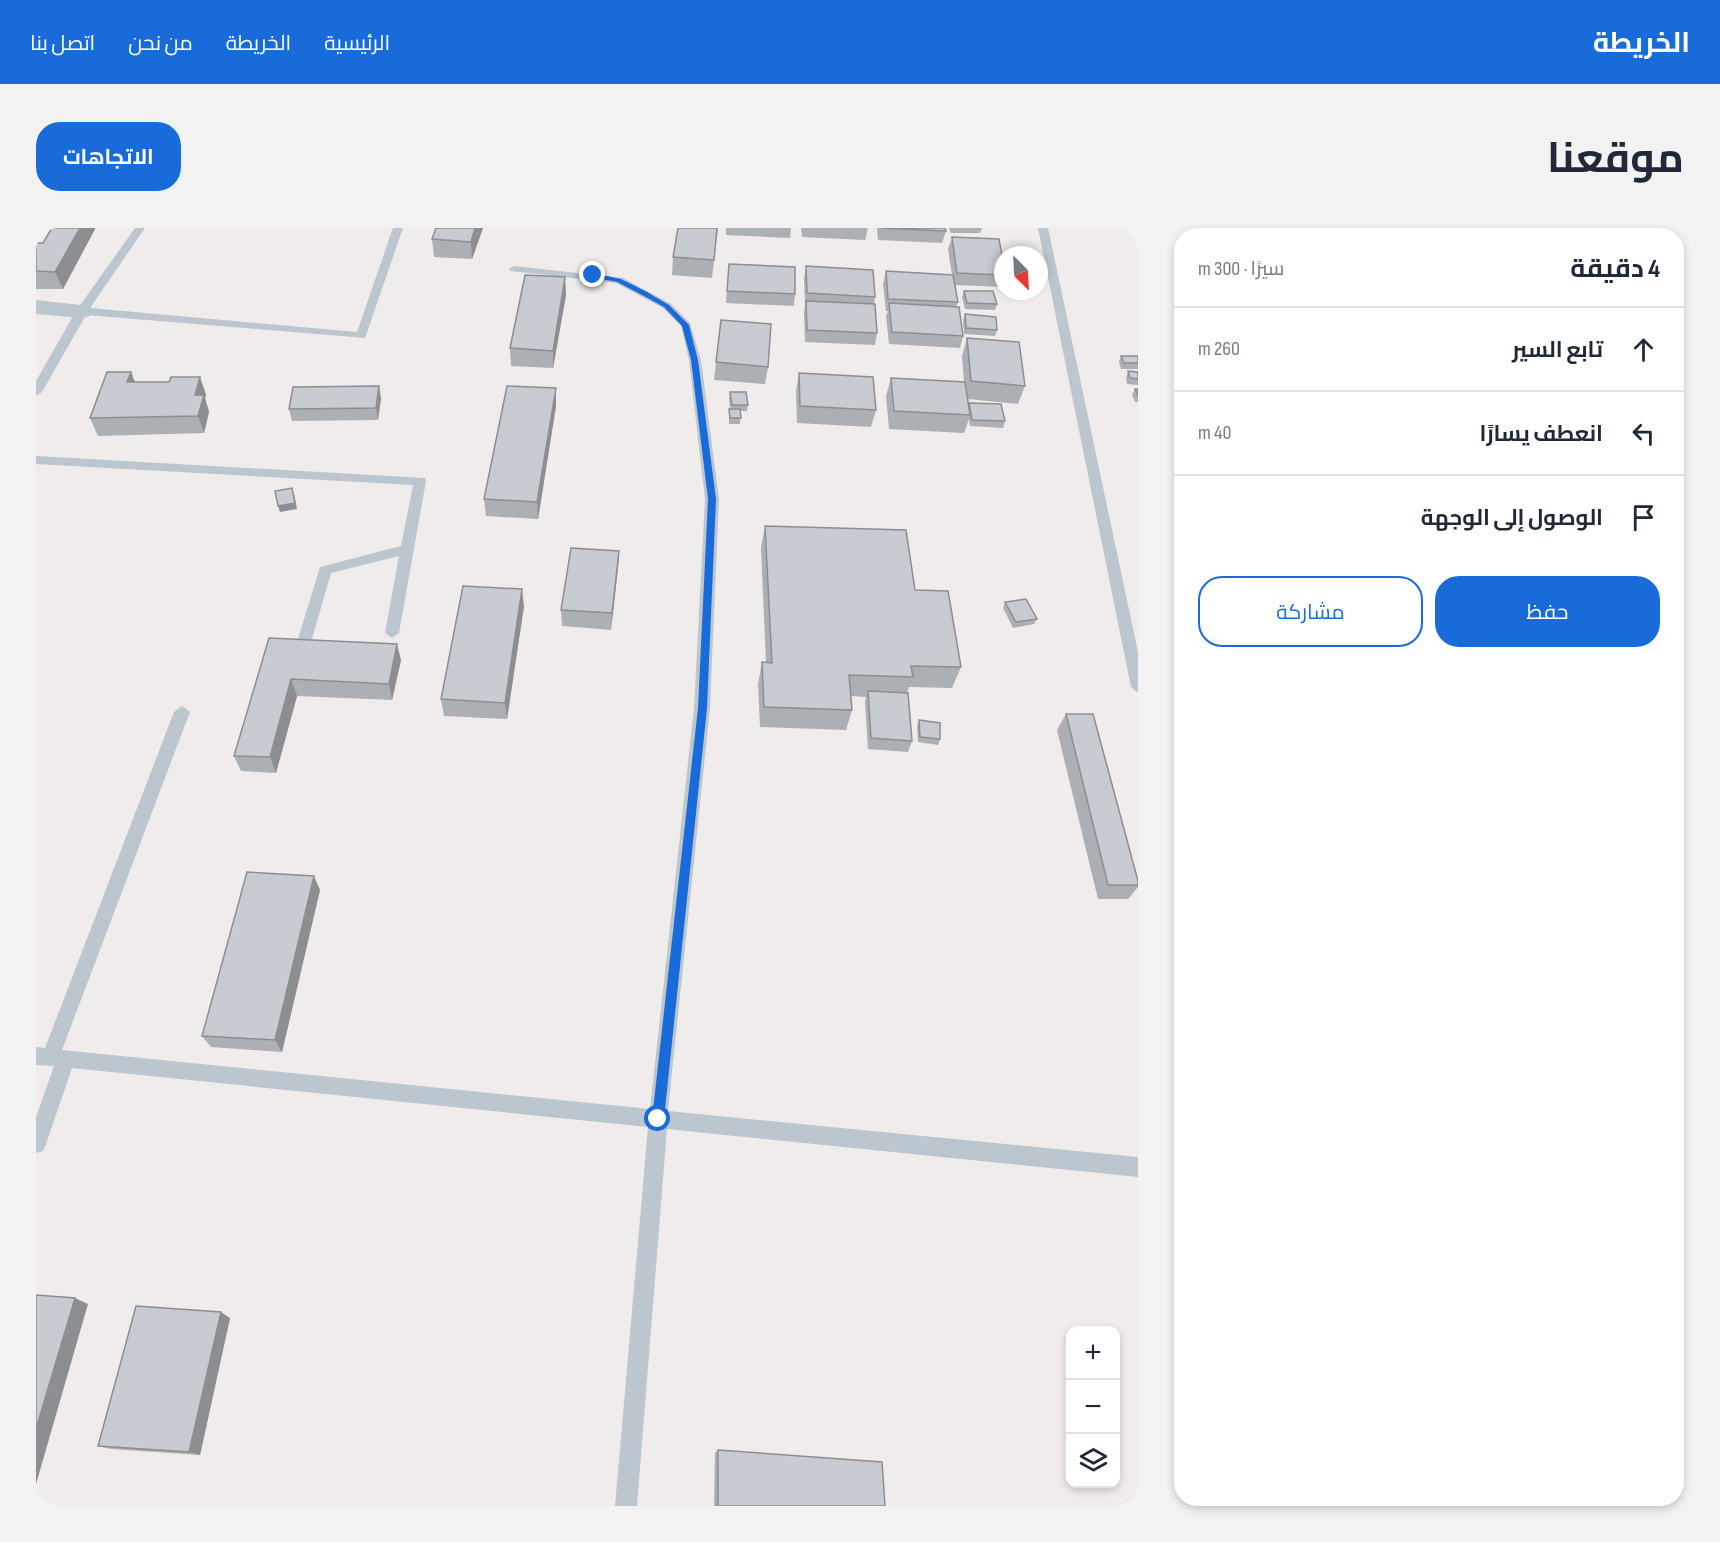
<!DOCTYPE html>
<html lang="ar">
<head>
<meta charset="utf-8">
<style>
  :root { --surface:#fff; --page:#f2f2f3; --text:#1f2937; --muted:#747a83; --line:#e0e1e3; --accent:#1a6bda }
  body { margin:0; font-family:"Sofia Sans Condensed",Cairo,sans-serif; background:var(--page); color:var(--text); direction:rtl }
  .controls { position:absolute; right:18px; bottom:18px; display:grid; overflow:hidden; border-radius:12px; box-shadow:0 3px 9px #0003 }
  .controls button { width:54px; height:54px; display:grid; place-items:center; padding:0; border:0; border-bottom:2px solid var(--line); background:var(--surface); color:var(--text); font:30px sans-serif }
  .compass { position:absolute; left:958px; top:18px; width:54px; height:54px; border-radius:50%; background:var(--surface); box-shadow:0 3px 9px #0003; rotate:156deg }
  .stop { position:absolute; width:18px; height:18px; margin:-14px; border:4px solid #1a6bda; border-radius:50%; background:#fff }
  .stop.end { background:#1a6bda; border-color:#fff; box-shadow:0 2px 6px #0008 }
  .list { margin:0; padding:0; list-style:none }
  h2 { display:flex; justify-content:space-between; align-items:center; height:78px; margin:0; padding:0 24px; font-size:26px }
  h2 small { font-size:20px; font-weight:400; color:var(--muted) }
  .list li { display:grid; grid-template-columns:39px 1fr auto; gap:18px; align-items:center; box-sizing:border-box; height:84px; padding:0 24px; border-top:2px solid var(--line) }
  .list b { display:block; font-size:22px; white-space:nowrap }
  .list em { font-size:20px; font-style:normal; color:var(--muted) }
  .actions { display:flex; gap:12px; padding:18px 24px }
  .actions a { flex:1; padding:14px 0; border:2px solid var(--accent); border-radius:24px; text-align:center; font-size:21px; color:var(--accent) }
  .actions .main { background:var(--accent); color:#fff }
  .icon { flex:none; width:33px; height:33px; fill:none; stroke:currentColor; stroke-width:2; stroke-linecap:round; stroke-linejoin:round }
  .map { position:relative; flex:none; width:1102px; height:1278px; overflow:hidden; direction:ltr; border-radius:24px }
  header { display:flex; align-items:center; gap:36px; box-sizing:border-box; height:84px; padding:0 30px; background:var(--accent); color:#fff }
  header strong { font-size:28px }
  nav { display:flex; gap:33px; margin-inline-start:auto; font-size:21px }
  .intro { display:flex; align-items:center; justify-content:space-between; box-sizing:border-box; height:144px; padding:0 36px }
  h1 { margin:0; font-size:42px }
  .button { padding:15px 27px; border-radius:24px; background:var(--accent); color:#fff; font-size:21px; font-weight:700 }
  main { display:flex; gap:36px; padding:0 36px }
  aside { flex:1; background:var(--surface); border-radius:24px; box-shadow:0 3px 9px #0003 }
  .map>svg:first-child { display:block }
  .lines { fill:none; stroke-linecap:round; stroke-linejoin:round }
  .lane { fill:#bcc6ce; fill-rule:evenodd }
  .street { fill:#bcc6ce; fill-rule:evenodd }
  .wall { fill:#acafb4 }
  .shaded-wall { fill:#8c8e92 }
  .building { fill:#c8cbd1; stroke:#8c8e92; stroke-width:1.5 }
  .route { fill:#1a6bda }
</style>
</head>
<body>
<header>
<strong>الخريطة</strong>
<nav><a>الرئيسية</a><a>الخريطة</a><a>من نحن</a><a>اتصل بنا</a></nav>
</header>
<div class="intro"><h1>موقعنا</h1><a class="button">الاتجاهات</a></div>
<main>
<aside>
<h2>4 دقيقة<small>سيرًا · 300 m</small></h2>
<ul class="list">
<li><svg class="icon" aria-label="ahead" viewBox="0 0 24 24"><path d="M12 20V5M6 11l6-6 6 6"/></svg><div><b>تابع السير</b></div><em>260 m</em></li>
<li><svg class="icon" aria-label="left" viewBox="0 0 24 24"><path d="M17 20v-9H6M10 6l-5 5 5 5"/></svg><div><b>انعطف يسارًا</b></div><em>40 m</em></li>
<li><svg class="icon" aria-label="arrive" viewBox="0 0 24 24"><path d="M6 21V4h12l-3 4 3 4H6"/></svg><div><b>الوصول إلى الوجهة</b></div></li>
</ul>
<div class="actions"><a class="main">حفظ</a><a>مشاركة</a></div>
</aside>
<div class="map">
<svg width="1102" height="1278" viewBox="0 0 1102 1278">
  <rect width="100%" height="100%" fill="#efeceb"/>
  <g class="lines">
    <g class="lane">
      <polygon points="99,0 109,0 54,80 321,104 357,0 367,0 329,110 50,87 6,164 0,168 0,153 40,83"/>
      <polygon points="1002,0 1012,0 1102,424 1102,465 1095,459"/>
      <polygon points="478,38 587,50 635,76 654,95 665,132 683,271 674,480 632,883 1102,929 1102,949 631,901 601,1278 579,1278 612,899 36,840 10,916 7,923 0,925 0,889 18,838 0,837 0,819 9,820 138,484 146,478 154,484 26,822 614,881 658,480 669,271 653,132 645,98 627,80 580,55 474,43 473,41"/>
      <polygon points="0,228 389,250 390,253 363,405 356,410 349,405 363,328 295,345 276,411 269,416 262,411 284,339 365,318 377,257 0,236"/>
    </g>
    <polygon class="street" points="0,72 54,78 57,83 54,88 46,90 0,86"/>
  </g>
  <g class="wall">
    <polygon points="10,0 59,0 59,1 27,61 0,61 0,15 7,15 15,3 11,3"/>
    <polygon points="400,0 447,0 436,31 398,29 396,11"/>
    <polygon points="682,0 676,50 636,47 637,29"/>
    <polygon points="690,0 755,0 754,10 690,7"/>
    <polygon points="765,0 832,0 829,12 766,9"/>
    <polygon points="841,0 909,0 910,3 906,15 842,12"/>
    <polygon points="913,0 946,0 944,5 915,5"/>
    <polygon points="916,9 967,33 967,56 966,59 919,57 922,74 920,79 927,108 924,120 853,116 850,88 852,83 850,83 847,56 850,43 916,47 912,21"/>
    <polygon points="693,36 759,66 758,78 690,75"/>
    <polygon points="770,38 839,69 838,76 841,105 839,117 769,114 768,85 769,77 768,50"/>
    <polygon points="529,49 530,67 517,140 475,138 474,120"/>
    <polygon points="928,63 961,76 959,82 929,81 926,69"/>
    <polygon points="929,86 961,102 959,108 928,106 927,92"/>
    <polygon points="685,92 732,139 729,156 678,152"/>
    <polygon points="931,110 989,158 982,176 932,171 932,176 969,193 967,200 934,198 933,191 928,205 853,201 850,168 855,150 928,154 926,128"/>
    <polygon points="1085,128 1102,128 1102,141 1085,141 1083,134"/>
    <polygon points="1092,143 1102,144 1102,157 1091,156 1090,150"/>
    <polygon points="95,144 99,154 133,154 164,149 170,167 169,170 173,184 168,205 62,208 54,190"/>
    <polygon points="763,145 840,182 835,199 761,195 760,163"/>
    <polygon points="1099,161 1102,161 1102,174 1099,174 1096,167"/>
    <polygon points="694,164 712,177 711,183 704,183 704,196 693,196 693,181 694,181 693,170"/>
    <polygon points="345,170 342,192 256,193 253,181"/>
    <polygon points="520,178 502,291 450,288 448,271"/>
    <polygon points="729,298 879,362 925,439 916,460 873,459 871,465 876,513 872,524 832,521 829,474 830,469 815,468 816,482 810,502 724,499 722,456 726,434 730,435 725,320"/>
    <polygon points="583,323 582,340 575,402 526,398 525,382"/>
    <polygon points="969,374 1001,391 998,396 977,400 967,380"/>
    <polygon points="488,378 471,491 408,488 405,471"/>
    <polygon points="233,410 365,432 356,472 261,468 240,545 205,543 198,528"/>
    <polygon points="1030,486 1102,653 1102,659 1092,671 1062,671 1021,502"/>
    <polygon points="883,492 904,511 902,517 882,514 881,498"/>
    <polygon points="284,662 246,824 175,819 166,808"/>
    <polygon points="194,1090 164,1227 75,1221 62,1218"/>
    <polygon points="682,1222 849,1278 678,1278 679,1225"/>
  </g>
  <g class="shaded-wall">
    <polygon points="44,0 59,0 59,1 27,61 19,44"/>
    <polygon points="439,0 447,0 436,31 435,14"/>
    <polygon points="529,49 530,67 517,140 517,123"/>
    <polygon points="95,144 102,162 91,154"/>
    <polygon points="164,149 170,167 169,170 173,184 168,205 162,188 159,167"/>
    <polygon points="343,158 345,170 342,192 340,180"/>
    <polygon points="520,160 520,178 502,291 501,274"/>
    <polygon points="258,266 261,281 244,284 242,278"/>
    <polygon points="583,323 582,340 575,402 576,385"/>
    <polygon points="486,361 488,378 471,491 469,475"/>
    <polygon points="361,416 365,432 356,472 353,456"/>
    <polygon points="255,451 261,468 240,545 234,529"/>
    <polygon points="278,648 284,662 246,824 239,812"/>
    <polygon points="39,1070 52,1076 0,1256 0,1201"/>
    <polygon points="185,1084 194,1090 164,1227 153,1224"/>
  </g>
  <g class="building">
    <polygon points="16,0 44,0 19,44 0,43 0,15 7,15"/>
    <polygon points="400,0 439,0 435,14 396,11"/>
    <polygon points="642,0 681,0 678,32 637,29"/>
    <polygon points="845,0 909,0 910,3"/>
    <polygon points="916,9 963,11 967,33 967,47 921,45"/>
    <polygon points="693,36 759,39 759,66 691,63"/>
    <polygon points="770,38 837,42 839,69 771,65"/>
    <polygon points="850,43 917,47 922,74 852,71"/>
    <polygon points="489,47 529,49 517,123 474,120"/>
    <polygon points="928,63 957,63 961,76 931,75"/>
    <polygon points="770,73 839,76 841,105 771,102"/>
    <polygon points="853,75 923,79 927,108 856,104"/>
    <polygon points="929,86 960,89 961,102 930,100"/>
    <polygon points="685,92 735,96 732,139 680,134"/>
    <polygon points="931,110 983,114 989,158 935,153"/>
    <polygon points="1085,128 1102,128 1102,135 1088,135"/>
    <polygon points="1092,143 1102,144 1102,151 1094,150"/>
    <polygon points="71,144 95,144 91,154 133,154 135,149 164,149 159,167 168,167 162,188 54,190"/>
    <polygon points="763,145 837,149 840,182 764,178"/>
    <polygon points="855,150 929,154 934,187 858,183"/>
    <polygon points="343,158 340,180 253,181 257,159"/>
    <polygon points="471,158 520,160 501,274 448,271"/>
    <polygon points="1099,161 1102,161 1102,168"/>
    <polygon points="694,164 710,164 712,177 696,177"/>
    <polygon points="933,175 965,176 969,193 936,192"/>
    <polygon points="693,181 704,181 705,190 694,190"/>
    <polygon points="256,260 259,275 242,278 239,263"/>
    <polygon points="729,298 870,302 879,362 912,363 925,439 875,438 877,449 813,447 816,482 728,479 726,434 736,435"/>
    <polygon points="535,320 583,323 576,385 525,382"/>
    <polygon points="427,358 486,361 469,475 405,471"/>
    <polygon points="990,371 1001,391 980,394 969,374"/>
    <polygon points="233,410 361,416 353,456 255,451 234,529 198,528"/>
    <polygon points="832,463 872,465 876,513 835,510"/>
    <polygon points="1030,486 1057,486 1102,653 1102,657 1072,657"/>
    <polygon points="883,492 904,495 904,511 884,509"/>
    <polygon points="211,644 278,648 239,812 166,808"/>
    <polygon points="0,1067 39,1070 0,1201"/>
    <polygon points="100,1078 185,1084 153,1224 62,1218"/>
    <polygon points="682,1222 846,1234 849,1278 682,1278"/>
  </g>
  <polygon class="route" points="557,45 585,51 611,64 633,77 653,97 662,132 680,271 671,480 628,891 622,896 616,891 662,480 672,271 655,132 646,98 628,79 606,67 581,54 555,49"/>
</svg>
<div class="controls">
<button>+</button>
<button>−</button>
<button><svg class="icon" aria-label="layers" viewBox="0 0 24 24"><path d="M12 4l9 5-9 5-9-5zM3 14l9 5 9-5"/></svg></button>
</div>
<svg class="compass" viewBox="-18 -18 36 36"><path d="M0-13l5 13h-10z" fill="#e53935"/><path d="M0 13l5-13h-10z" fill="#747a83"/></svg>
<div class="stop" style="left:622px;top:891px"></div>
<div class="stop end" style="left:557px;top:47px"></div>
</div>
</main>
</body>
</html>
